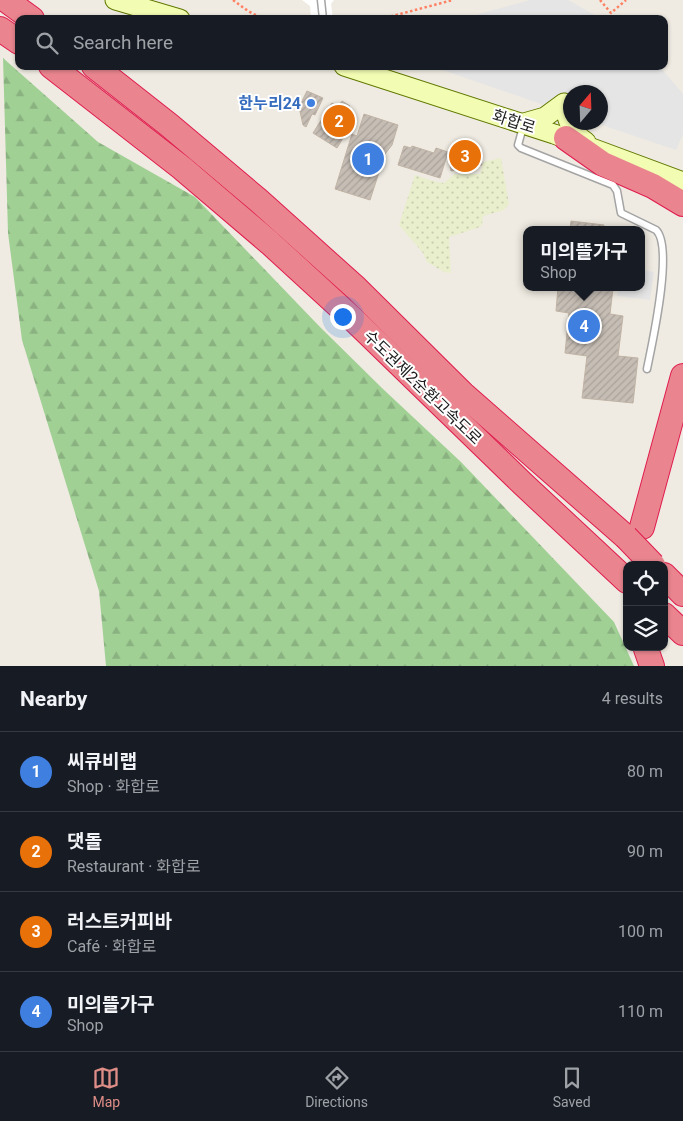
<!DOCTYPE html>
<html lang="en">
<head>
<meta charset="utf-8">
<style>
  :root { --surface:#171b24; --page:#20242c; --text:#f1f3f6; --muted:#9ea1a6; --line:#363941; --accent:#df8e87 }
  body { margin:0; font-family:Roboto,"Noto Sans KR",sans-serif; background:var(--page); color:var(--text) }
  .controls { position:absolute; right:15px; bottom:15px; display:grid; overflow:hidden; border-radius:10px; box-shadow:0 1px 4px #0004 }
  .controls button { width:45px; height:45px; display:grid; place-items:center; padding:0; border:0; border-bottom:1px solid var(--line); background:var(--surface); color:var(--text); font:25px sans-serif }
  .compass { position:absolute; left:563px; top:85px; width:45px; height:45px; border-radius:50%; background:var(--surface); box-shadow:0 1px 4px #0004; rotate:19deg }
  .you { position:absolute; left:342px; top:316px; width:18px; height:18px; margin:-12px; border:4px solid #fff; border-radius:50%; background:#1a73e8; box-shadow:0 0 0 8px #1a73e833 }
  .badge { display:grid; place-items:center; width:32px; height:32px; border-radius:50%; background:var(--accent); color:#fff; font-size:16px; font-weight:700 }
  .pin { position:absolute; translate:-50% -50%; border:2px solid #fff; box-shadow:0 1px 5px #0006 }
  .popup { position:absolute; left:523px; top:226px; width:122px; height:65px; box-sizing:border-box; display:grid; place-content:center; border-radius:10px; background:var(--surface); filter:drop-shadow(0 1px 4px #0005); font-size:16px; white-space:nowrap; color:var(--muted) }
  .popup b { font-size:19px; color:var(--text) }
  .popup::after { content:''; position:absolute; left:50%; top:100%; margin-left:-10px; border:10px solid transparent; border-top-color:var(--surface) }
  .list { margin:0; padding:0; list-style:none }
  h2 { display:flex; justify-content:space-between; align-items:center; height:65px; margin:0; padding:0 20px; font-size:21px }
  h2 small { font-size:16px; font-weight:400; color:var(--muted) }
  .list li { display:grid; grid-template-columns:32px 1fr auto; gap:15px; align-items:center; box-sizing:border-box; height:80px; padding:0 20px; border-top:1px solid var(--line) }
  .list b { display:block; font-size:19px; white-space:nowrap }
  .list p { margin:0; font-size:16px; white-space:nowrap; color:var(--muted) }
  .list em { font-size:16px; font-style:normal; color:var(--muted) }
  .icon { flex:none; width:28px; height:28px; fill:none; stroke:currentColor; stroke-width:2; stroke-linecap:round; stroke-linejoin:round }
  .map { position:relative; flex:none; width:683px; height:666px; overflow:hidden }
  .search { position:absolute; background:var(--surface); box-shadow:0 1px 4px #0004; left:15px; right:15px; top:15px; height:55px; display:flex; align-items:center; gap:12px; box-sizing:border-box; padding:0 18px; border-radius:10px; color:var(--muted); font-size:19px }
  .sheet { height:385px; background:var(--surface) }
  nav { display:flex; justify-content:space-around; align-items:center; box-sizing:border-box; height:70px; border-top:1px solid var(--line); background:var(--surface); font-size:14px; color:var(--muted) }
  nav a { display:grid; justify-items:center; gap:2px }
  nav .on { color:var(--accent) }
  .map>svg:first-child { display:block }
  .farmland { fill:url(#farmland-dots) }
  .forest { fill:url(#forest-firs) }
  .parking { fill:#e5e5e5 }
  .pier { fill:#fff }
  .building { fill:url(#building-hatch); stroke:#c1b3a4 }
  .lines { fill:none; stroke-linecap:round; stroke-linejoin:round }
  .lane-casing { stroke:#a4a4a4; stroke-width:9 }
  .secondary-casing { stroke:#607800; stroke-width:21 }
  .highway-casing { stroke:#e01c4e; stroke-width:26 }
  .path { stroke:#ff8063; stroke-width:2.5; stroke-dasharray:2.5 2.5; stroke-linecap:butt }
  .lane { stroke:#fff; stroke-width:6 }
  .secondary { stroke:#f2fcb2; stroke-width:19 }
  .highway { stroke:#ea858f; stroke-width:24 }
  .highway-bridge-casing { stroke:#e01c4e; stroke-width:26; stroke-linecap:butt }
  .highway-bridge { stroke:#ea858f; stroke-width:24 }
  .shop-dot { fill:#3f7fe0; stroke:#fff; stroke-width:2 }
  .labels { text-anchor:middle; stroke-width:4; stroke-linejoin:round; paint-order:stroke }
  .shop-label { font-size:16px; font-weight:bold; fill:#366cbe; stroke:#fff; text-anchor:end }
  .street-label { font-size:16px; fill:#1d1d1d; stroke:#fff }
</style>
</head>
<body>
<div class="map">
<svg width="683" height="666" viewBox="0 0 683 666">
  <defs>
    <pattern id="farmland-dots" width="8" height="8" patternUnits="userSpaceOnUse" patternTransform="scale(1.25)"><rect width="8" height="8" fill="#e9efcc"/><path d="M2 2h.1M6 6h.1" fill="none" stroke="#c7ccaf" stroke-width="1.8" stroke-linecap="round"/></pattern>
    <pattern id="forest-firs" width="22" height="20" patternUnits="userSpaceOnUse" patternTransform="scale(1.25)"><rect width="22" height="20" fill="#a1d095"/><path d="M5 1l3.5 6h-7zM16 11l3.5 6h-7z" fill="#8ab280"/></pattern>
    <pattern id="building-hatch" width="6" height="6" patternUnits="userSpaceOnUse" patternTransform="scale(1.25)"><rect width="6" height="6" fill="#c6beb5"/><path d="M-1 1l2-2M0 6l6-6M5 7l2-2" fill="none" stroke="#aaa39b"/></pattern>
  </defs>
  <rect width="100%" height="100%" fill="#efebe2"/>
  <polygon class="farmland" points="501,158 509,204 504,210 483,216 482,224 480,227 449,237 451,273 444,272 427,262 423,253 399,225 415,175 436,182 444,183 455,174 480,174 483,162"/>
  <polygon class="forest" points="3,58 98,142 195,197 320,327 383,389 461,462 614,622 634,666 106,666 99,591 22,340 8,233"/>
  <g class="parking">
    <polygon points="530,0 568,0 602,19 461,19"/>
    <polygon points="431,66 659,66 683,94 683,134 676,150 596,123 600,122 600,92 570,92 570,114"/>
    <polygon points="642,270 654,272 650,300 617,296 619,287 642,287"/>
  </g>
  <polygon class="pier" points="302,0 334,0 331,4 333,19 311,19 310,6"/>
  <g class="building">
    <polygon points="307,91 323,98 315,115 312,114 306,127 303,125 299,107"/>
    <polygon points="342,101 350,106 346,111 356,117 337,148 313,133 332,103 338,107"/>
    <polygon points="364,114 398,125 392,145 385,154 370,200 335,189 352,134 357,136"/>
    <polygon points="404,146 411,148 412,146 434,153 436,148 448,152 440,178 398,165"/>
    <polygon points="467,147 468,150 479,148 482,165 451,171 449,160 456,159 454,149"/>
    <polygon points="571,221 604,225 603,230 570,230"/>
    <polygon points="558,287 613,288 610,314 623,316 618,356 638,358 633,403 582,398 587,356 565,353 569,313 556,311"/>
  </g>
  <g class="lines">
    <g class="lane-casing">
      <g id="lane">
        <polyline points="321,0 323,19"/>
        <path d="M 523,127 L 518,145 L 521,148 L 613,185 L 617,191 L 621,213 L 656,230 C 674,247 652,344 647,369"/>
      </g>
    </g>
    <g class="secondary-casing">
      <g id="secondary">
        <polyline points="115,0 180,19"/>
        <polyline points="344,66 554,134 683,182"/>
        <path d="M 524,123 L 545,117 L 564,103 C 567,121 571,132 586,142"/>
      </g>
    </g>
    <g class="highway-casing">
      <g id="highway">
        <polyline points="6,0 32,19"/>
        <polyline points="0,29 19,42"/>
        <polyline points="51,66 182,168 270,243 355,321 523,484 627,581"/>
        <polyline points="94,66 169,125 258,200 356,288 463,394 626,537"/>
        <polyline points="566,138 603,164 653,186 683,204"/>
        <polyline points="642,527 683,376"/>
        <polyline points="664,575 683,594"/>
        <polyline points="664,615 683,633"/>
        <polyline points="646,649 652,666"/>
      </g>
    </g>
    <g class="path">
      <polyline points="233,0 248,11 263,19"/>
      <polyline points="600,0 611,13 626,0"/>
      <polyline points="381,19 453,0"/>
    </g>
    <use href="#lane" class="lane"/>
    <use href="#secondary" class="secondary"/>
    <use href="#highway" class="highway"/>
    <g class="highway-bridge-casing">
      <polyline id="highway-bridge" points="626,537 653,565"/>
    </g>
    <use href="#highway-bridge" class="highway-bridge"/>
  </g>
  <circle class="shop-dot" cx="311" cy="103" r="5"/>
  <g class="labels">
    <g class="shop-label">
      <text x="301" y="109">한누리24</text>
    </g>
    <g class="street-label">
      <text transform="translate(514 121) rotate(18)" y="6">화합로</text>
      <text transform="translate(423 387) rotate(44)" y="6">수도권제2순환고속도로</text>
    </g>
  </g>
</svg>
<div class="controls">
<button><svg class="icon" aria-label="locate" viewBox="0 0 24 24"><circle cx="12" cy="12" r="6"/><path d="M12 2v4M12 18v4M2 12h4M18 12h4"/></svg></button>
<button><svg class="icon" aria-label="layers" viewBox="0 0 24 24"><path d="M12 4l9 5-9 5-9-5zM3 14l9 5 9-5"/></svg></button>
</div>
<svg class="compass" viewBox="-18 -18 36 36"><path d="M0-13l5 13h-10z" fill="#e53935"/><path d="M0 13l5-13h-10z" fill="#9ea1a6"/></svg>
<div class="you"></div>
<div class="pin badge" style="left:368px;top:159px;background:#3f7fe0">1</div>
<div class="pin badge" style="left:339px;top:121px;background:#e8710a">2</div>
<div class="pin badge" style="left:465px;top:156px;background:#e8710a">3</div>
<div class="pin badge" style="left:584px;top:326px;background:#3f7fe0">4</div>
<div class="popup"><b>미의뜰가구</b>Shop</div>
<div class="search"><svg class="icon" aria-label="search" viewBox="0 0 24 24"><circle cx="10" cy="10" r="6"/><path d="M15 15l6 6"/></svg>Search here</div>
</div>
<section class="sheet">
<h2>Nearby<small>4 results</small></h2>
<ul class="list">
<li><span class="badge" style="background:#3f7fe0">1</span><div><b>씨큐비랩</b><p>Shop · 화합로</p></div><em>80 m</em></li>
<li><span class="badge" style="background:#e8710a">2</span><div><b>댓돌</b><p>Restaurant · 화합로</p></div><em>90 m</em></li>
<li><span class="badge" style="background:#e8710a">3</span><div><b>러스트커피바</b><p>Café · 화합로</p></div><em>100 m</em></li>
<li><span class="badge" style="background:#3f7fe0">4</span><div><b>미의뜰가구</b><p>Shop</p></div><em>110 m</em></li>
</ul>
</section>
<nav>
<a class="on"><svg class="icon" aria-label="map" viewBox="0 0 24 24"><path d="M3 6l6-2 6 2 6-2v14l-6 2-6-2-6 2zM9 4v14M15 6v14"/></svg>Map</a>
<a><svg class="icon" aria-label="directions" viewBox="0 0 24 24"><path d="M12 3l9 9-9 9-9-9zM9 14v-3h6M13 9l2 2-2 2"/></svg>Directions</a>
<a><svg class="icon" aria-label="saved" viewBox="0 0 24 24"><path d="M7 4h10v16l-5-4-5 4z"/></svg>Saved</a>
</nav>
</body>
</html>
